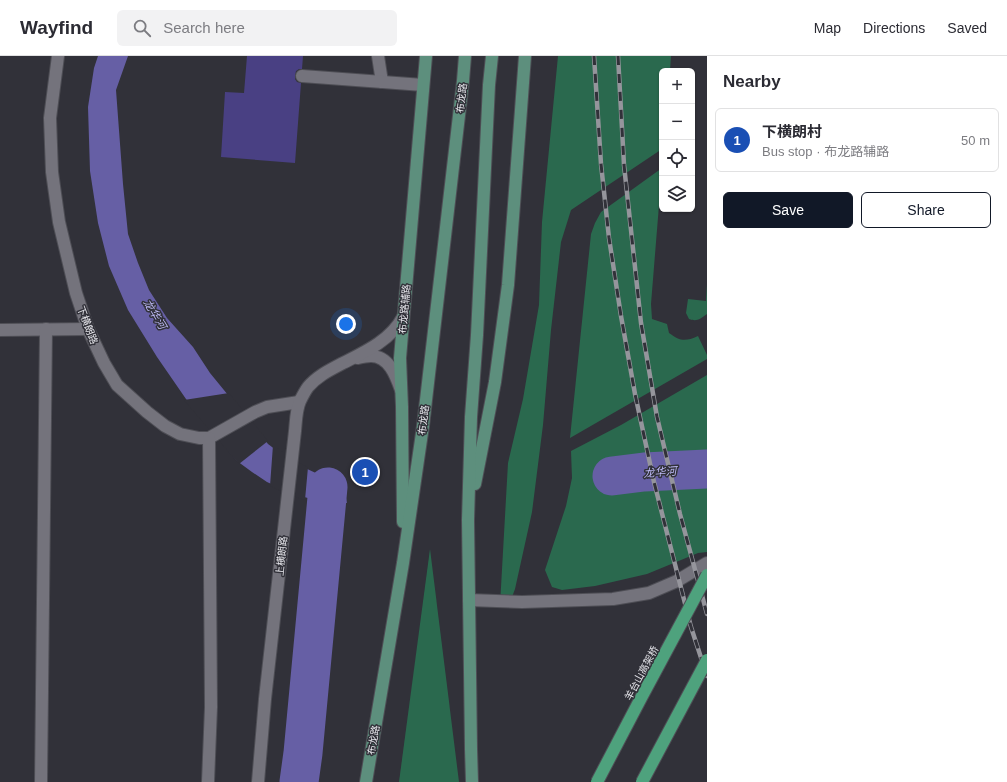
<!DOCTYPE html>
<html lang="en">
<head>
<meta charset="utf-8">
<style>
  :root { --surface:#fff; --page:#f2f2f3; --text:#2b2b33; --muted:#7c7c81; --line:#e1e1e2; --accent:#111827 }
  body { margin:0; font-family:Arial,"Noto Sans SC",sans-serif; background:var(--page); color:var(--text) }
  .controls { position:absolute; right:12px; top:12px; display:grid; overflow:hidden; border-radius:6px; box-shadow:0 1px 3px #0004 }
  .controls button { width:36px; height:36px; display:grid; place-items:center; padding:0; border:0; border-bottom:1px solid var(--line); background:var(--surface); color:var(--text); font:20px sans-serif }
  .you { position:absolute; left:346px; top:268px; width:14px; height:14px; margin:-10px; border:3px solid #fff; border-radius:50%; background:#1a73e8; box-shadow:0 0 0 6px #1a73e833 }
  .badge { display:grid; place-items:center; width:26px; height:26px; border-radius:50%; background:var(--accent); color:#fff; font-size:13px; font-weight:700 }
  .pin { position:absolute; translate:-50% -50%; border:2px solid #fff; box-shadow:0 1px 4px #0006 }
  .list { margin:0; padding:0; list-style:none }
  h2 { display:flex; justify-content:space-between; align-items:center; height:52px; margin:0; padding:0 16px; font-size:17px }
  h2 small { font-size:13px; font-weight:400; color:var(--muted) }
  .list li { display:grid; grid-template-columns:26px 1fr auto; gap:12px; align-items:center; box-sizing:border-box; height:64px; margin:0 8px 8px; padding:0 8px; border:1px solid var(--line); border-radius:6px }
  .list b { display:block; font-size:15px; white-space:nowrap }
  .list p { margin:0; font-size:13px; white-space:nowrap; color:var(--muted) }
  .list em { font-size:13px; font-style:normal; color:var(--muted) }
  .actions { display:flex; gap:8px; padding:12px 16px }
  .actions a { flex:1; padding:9px 0; border:1px solid var(--accent); border-radius:6px; text-align:center; font-size:14px; color:var(--accent) }
  .actions .main { background:var(--accent); color:#fff }
  .icon { flex:none; width:22px; height:22px; fill:none; stroke:currentColor; stroke-width:2; stroke-linecap:round; stroke-linejoin:round }
  .map { position:relative; flex:none; width:707px; height:726px; overflow:hidden }
  header { display:flex; align-items:center; gap:24px; box-sizing:border-box; height:56px; padding:0 20px; background:var(--surface); border-bottom:1px solid var(--line) }
  header strong { font-size:19px }
  nav { display:flex; gap:22px; margin-inline-start:auto; font-size:14px }
  .search { width:280px; height:36px; background:var(--page); display:flex; align-items:center; gap:10px; box-sizing:border-box; padding:0 14px; border-radius:6px; color:var(--muted); font-size:15px }
  main { display:flex }
  aside { flex:1; background:var(--surface) }
  .map>svg:first-child { display:block }
  .green { fill:#2a694e }
  .water { fill:#665fa5 }
  .pier { fill:#313139 }
  .lines { fill:none; stroke-linecap:round; stroke-linejoin:round }
  .river { stroke:#665fa5; stroke-width:39 }
  .building { fill:#494083 }
  .minor-casing { stroke:#4e4e55; stroke-width:14 }
  .major-casing { stroke:#4e4e55; stroke-width:14 }
  .minor { stroke:#74737c; stroke-width:12 }
  .major { stroke:#5d8f7d; stroke-width:12 }
  .rail-casing { stroke:#95959c; stroke-width:4.5 }
  .rail { stroke:#313139; stroke-width:3; stroke-dasharray:9; stroke-linecap:butt }
  .highway-bridge-casing { stroke:#4e4e55; stroke-width:14; stroke-linecap:butt }
  .highway-bridge { stroke:#4ea27d; stroke-width:12 }
  .labels { text-anchor:middle; stroke-width:3; stroke-linejoin:round; paint-order:stroke }
  .street-label { font-size:10px; fill:#e6e6eb; stroke:#313139 }
  .water-label { font-size:11px; font-style:italic; fill:#bdbaf6; stroke:#313139 }
</style>
</head>
<body>
<header>
<strong>Wayfind</strong>
<div class="search"><svg class="icon" aria-label="search" viewBox="0 0 24 24"><circle cx="10" cy="10" r="6"/><path d="M15 15l6 6"/></svg>Search here</div>
<nav><a>Map</a><a>Directions</a><a>Saved</a></nav>
</header>
<main>
<div class="map">
<svg width="707" height="726" viewBox="0 0 707 726">
  <rect width="100%" height="100%" fill="#313139"/>
  <g class="green">
    <polygon points="558,0 671,0 670,15 662,15 662,93 571,154 561,186 551,274 543,369 532,456 515,533 509,549 504,552 500,549 508,407 523,343 539,249 542,166"/>
    <path d="M 662,112 L 651,248 L 652,263 L 667,268 L 669,277 C 680,285 685,286 698,280 L 707,299 L 707,303 L 570,382 L 591,178 L 595,167 L 601,156 Z"/>
    <path d="M 707,228 L 707,258 C 700,263 697,266 689,263 L 686,257 L 688,243 L 706,245 Z"/>
    <polygon points="707,319 707,496 698,497 647,518 595,530 562,534 552,531 545,514 566,450 572,422 571,395 621,369"/>
    <polygon points="430,493 459,726 399,726"/>
  </g>
  <polygon class="water" points="98,0 128,0 116,34 123,128 128,178 138,207 149,234 167,262 193,291 210,317 268,388 292,406 318,418 342,421 347,447 332,444 319,445 293,438 267,426 252,416 237,405 186,343 157,301 128,254 109,210 98,167 90,115 88,51 94,12"/>
  <g class="pier">
    <polygon points="229,337 268,385 239,408 184,344"/>
    <polygon points="273,389 293,404 308,411 305,444 292,440 270,430"/>
  </g>
  <g class="lines">
    <g class="river">
      <polyline points="612,420 644,416 707,413"/>
      <polyline points="299,726 303,697 328,431"/>
    </g>
  </g>
  <polygon class="building" points="247,0 303,0 302,13 299,13 296,15 295,20 295,23 297,26 301,27 295,107 221,101 225,36 244,37"/>
  <g class="lines">
    <g class="minor-casing">
      <g id="minor">
        <polyline points="58,0 50,62 52,116 59,166 76,237 88,273 104,307 117,329 147,356 165,370 180,378 199,382 209,382 255,356 267,351 299,346"/>
        <polyline points="378,0 382,26"/>
        <polyline points="302,20 423,29"/>
        <polyline points="0,274 88,273"/>
        <path d="M 358,302 C 362,301 367,300 371,300 C 389,300 396,320 401,334"/>
        <polyline points="469,544 522,546 613,543 649,537 677,525 707,507"/>
        <polyline points="41,726 46,273"/>
        <polyline points="208,726 211,651 209,382"/>
        <path d="M 258,726 L 265,643 L 295,375 C 296,365 296,354 300,345 C 302,341 305,335 308,331 C 317,320 330,314 343,307 C 365,296 391,284 403,261"/>
      </g>
    </g>
    <g class="major-casing">
      <g id="major">
        <polyline points="475,428 495,326 508,229 525,0"/>
        <polyline points="403,466 402,351 400,302 426,0"/>
        <polyline points="366,726 403,507 423,370 463,25 465,0"/>
        <polyline points="472,726 471,693 468,464 471,361 477,279 489,29 492,0"/>
      </g>
    </g>
    <use href="#minor" class="minor"/>
    <use href="#major" class="major"/>
    <g class="rail-casing">
      <g id="rail">
        <polyline points="594,0 601,108 609,182 621,260 635,338 654,426 691,571 707,620"/>
        <polyline points="618,0 624,109 641,267 657,361 680,458 707,558"/>
      </g>
    </g>
    <use href="#rail" class="rail"/>
    <g class="highway-bridge-casing">
      <g id="highway-bridge">
        <polyline points="597,726 641,642 707,519"/>
        <polyline points="642,726 707,604"/>
      </g>
    </g>
    <use href="#highway-bridge" class="highway-bridge"/>
  </g>
  <g class="labels">
    <g class="street-label">
      <text transform="translate(461 42) rotate(-83)" y="4">布龙路</text>
      <text transform="translate(404 253) rotate(-85)" y="4">布龙路辅路</text>
      <text transform="translate(88 269) rotate(69)" y="4">下横朗路</text>
      <text transform="translate(423 364) rotate(-83)" y="4">布龙路</text>
      <text transform="translate(281 500) rotate(-84)" y="4">上横朗路</text>
      <text transform="translate(641 617) rotate(-62)" y="4">羊台山高架桥</text>
      <text transform="translate(373 684) rotate(-80)" y="4">布龙路</text>
    </g>
    <g class="water-label">
      <text transform="translate(155 258) rotate(59)" y="4">龙华河</text>
      <text transform="translate(660 416) rotate(-4)" y="4">龙华河</text>
    </g>
  </g>
</svg>
<div class="controls">
<button>+</button>
<button>−</button>
<button><svg class="icon" aria-label="locate" viewBox="0 0 24 24"><circle cx="12" cy="12" r="6"/><path d="M12 2v4M12 18v4M2 12h4M18 12h4"/></svg></button>
<button><svg class="icon" aria-label="layers" viewBox="0 0 24 24"><path d="M12 4l9 5-9 5-9-5zM3 14l9 5 9-5"/></svg></button>
</div>
<div class="you"></div>
<div class="pin badge" style="left:365px;top:416px;background:#1a4fb4">1</div>
</div>
<aside>
<h2>Nearby<small></small></h2>
<ul class="list">
<li><span class="badge" style="background:#1a4fb4">1</span><div><b>下横朗村</b><p>Bus stop · 布龙路辅路</p></div><em>50 m</em></li>
</ul>
<div class="actions"><a class="main">Save</a><a>Share</a></div>
</aside>
</main>
</body>
</html>
